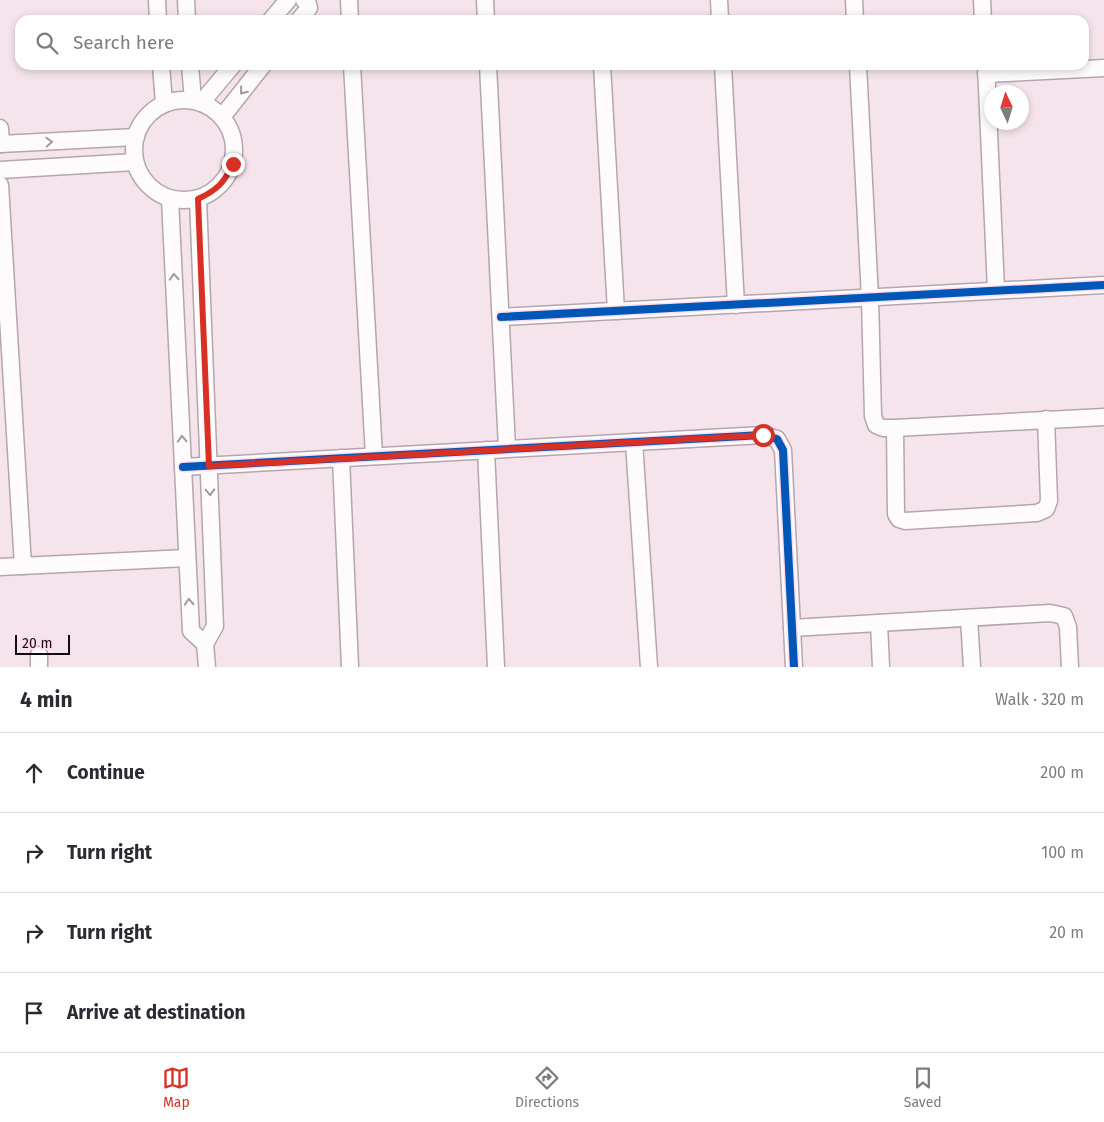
<!DOCTYPE html>
<html lang="en">
<head>
<meta charset="utf-8">
<style>
  :root { --surface:#fff; --page:#f2f2f3; --text:#2b2b33; --muted:#7c7c81; --line:#e1e1e2; --accent:#d93025 }
  body { margin:0; font-family:"Fira Sans",sans-serif; background:var(--page); color:var(--text) }
  .compass { position:absolute; left:984px; top:85px; width:45px; height:45px; border-radius:50%; background:var(--surface); box-shadow:0 2px 8px #0003; rotate:356deg }
  .scale { position:absolute; left:15px; bottom:12px; width:55px; box-sizing:border-box; padding-left:5px; border:2px solid #150a10; border-top:0; font-size:14px; line-height:18px; white-space:nowrap; color:#150a10; -webkit-text-stroke:4px #fddceb; paint-order:stroke }
  .stop { position:absolute; width:15px; height:15px; margin:-11px; border:4px solid #d93025; border-radius:50%; background:#fff }
  .stop.end { background:#d93025; border-color:#fff; box-shadow:0 1px 5px #0008 }
  .list { margin:0; padding:0; list-style:none }
  h2 { display:flex; justify-content:space-between; align-items:center; height:65px; margin:0; padding:0 20px; font-size:21px }
  h2 small { font-size:16px; font-weight:400; color:var(--muted) }
  .list li { display:grid; grid-template-columns:32px 1fr auto; gap:15px; align-items:center; box-sizing:border-box; height:80px; padding:0 20px; border-top:1px solid var(--line) }
  .list b { display:block; font-size:19px; white-space:nowrap }
  .list em { font-size:16px; font-style:normal; color:var(--muted) }
  .icon { flex:none; width:28px; height:28px; fill:none; stroke:currentColor; stroke-width:2; stroke-linecap:round; stroke-linejoin:round }
  .map { position:relative; flex:none; width:1104px; height:667px; overflow:hidden }
  .search { position:absolute; background:var(--surface); box-shadow:0 2px 8px #0003; left:15px; right:15px; top:15px; height:55px; display:flex; align-items:center; gap:12px; box-sizing:border-box; padding:0 18px; border-radius:15px; color:var(--muted); font-size:19px }
  .sheet { height:385px; background:var(--surface) }
  nav { display:flex; justify-content:space-around; align-items:center; box-sizing:border-box; height:70px; border-top:1px solid var(--line); background:var(--surface); font-size:14px; color:var(--muted) }
  nav a { display:grid; justify-items:center; gap:2px }
  nav .on { color:var(--accent) }
  .map>svg:first-child { display:block }
  .lines { fill:none; stroke-linecap:round; stroke-linejoin:round }
  .street-casing { stroke:#b4a6ad; stroke-width:19 }
  .street { stroke:#fefbfc; stroke-width:16 }
  .cycleway-casing { stroke:#fddceb; stroke-width:11 }
  .cycleway { stroke:#0057b8; stroke-width:8 }
  .oneway { stroke:#a19b9e }
  .route { stroke:#d93025; stroke-width:6 }
</style>
</head>
<body>
<div class="map">
<svg width="1104" height="667" viewBox="0 0 1104 667">
  <rect width="100%" height="100%" fill="#f5e4ec"/>
  <g class="lines">
    <g class="street-casing">
      <g id="street">
        <polyline points="157,0 158,20"/>
        <polyline points="186,0 187,20"/>
        <polyline points="349,0 350,20"/>
        <polyline points="485,0 486,20"/>
        <polyline points="719,0 720,20"/>
        <polyline points="854,0 855,20"/>
        <polyline points="982,0 983,20"/>
        <polyline points="271,20 288,0"/>
        <polyline points="299,20 309,8 308,4 304,0"/>
        <polyline points="161,65 164,104"/>
        <polyline points="190,65 193,100"/>
        <polyline points="352,65 374,456"/>
        <polyline points="488,65 507,448"/>
        <polyline points="602,65 616,311"/>
        <polyline points="723,65 736,305"/>
        <polyline points="858,65 870,298 873,416 876,425 883,428 895,428 1104,417"/>
        <polyline points="986,65 996,290"/>
        <polyline points="986,74 1104,68"/>
        <circle cx="184" cy="150" r="50"/>
        <polyline points="201,103 233,65"/>
        <polyline points="222,117 263,65"/>
        <polyline points="0,128 1,144"/>
        <polyline points="0,144 136,137"/>
        <polyline points="0,170 135,162"/>
        <polyline points="0,185 23,566"/>
        <polyline points="170,199 191,631 205,644"/>
        <polyline points="198,199 215,626 205,644 207,667"/>
        <polyline points="501,317 1104,285"/>
        <polyline points="895,428 896,514 899,519 905,521 1037,513 1046,509 1049,501 1046,419"/>
        <polyline points="634,442 649,667"/>
        <polyline points="486,450 496,667"/>
        <polyline points="341,458 350,667"/>
        <polyline points="183,467 763,435 777,439 783,450 794,667"/>
        <polyline points="0,567 187,558"/>
        <polyline points="969,618 972,667"/>
        <polyline points="879,623 881,667"/>
        <polyline points="792,628 1050,613 1064,616 1068,627 1070,667"/>
        <polyline points="39,655 39,667"/>
      </g>
    </g>
    <use href="#street" class="street"/>
    <g class="cycleway-casing">
      <g id="cycleway">
        <polyline points="501,317 1104,285"/>
        <polyline points="183,467 763,435 777,439 783,450 794,667"/>
      </g>
    </g>
    <use href="#cycleway" class="cycleway"/>
  </g>
  <defs><path id="oneway-chevron" d="M-2-3.5L2.5 0L-2 3.5" fill="none" stroke-width="1.6" stroke-linecap="round" stroke-linejoin="round" transform="scale(1.25)"/></defs>
  <g class="oneway">
    <use href="#oneway-chevron" transform="translate(243 91) rotate(129)"/>
    <use href="#oneway-chevron" transform="translate(49 142) rotate(-3)"/>
    <use href="#oneway-chevron" transform="translate(174 277) rotate(-93)"/>
    <use href="#oneway-chevron" transform="translate(182 439) rotate(-93)"/>
    <use href="#oneway-chevron" transform="translate(210 492) rotate(88)"/>
    <use href="#oneway-chevron" transform="translate(189 602) rotate(-93)"/>
  </g>
  <g class="lines">
    <path class="route" d="M 233,164 C 224,183 217,190 198,199 L 209,466 L 763,435"/>
  </g>
</svg>
<svg class="compass" viewBox="-18 -18 36 36"><path d="M0-13l5 13h-10z" fill="#e53935"/><path d="M0 13l5-13h-10z" fill="#7c7c81"/></svg>
<div class="scale">20 m</div>
<div class="stop" style="left:763px;top:435px"></div>
<div class="stop end" style="left:233px;top:164px"></div>
<div class="search"><svg class="icon" aria-label="search" viewBox="0 0 24 24"><circle cx="10" cy="10" r="6"/><path d="M15 15l6 6"/></svg>Search here</div>
</div>
<section class="sheet">
<h2>4 min<small>Walk · 320 m</small></h2>
<ul class="list">
<li><svg class="icon" aria-label="ahead" viewBox="0 0 24 24"><path d="M12 20V5M6 11l6-6 6 6"/></svg><div><b>Continue</b></div><em>200 m</em></li>
<li><svg class="icon" aria-label="right" viewBox="0 0 24 24"><path d="M7 20v-9h11M14 6l5 5-5 5"/></svg><div><b>Turn right</b></div><em>100 m</em></li>
<li><svg class="icon" aria-label="right" viewBox="0 0 24 24"><path d="M7 20v-9h11M14 6l5 5-5 5"/></svg><div><b>Turn right</b></div><em>20 m</em></li>
<li><svg class="icon" aria-label="arrive" viewBox="0 0 24 24"><path d="M6 21V4h12l-3 4 3 4H6"/></svg><div><b>Arrive at destination</b></div></li>
</ul>
</section>
<nav>
<a class="on"><svg class="icon" aria-label="map" viewBox="0 0 24 24"><path d="M3 6l6-2 6 2 6-2v14l-6 2-6-2-6 2zM9 4v14M15 6v14"/></svg>Map</a>
<a><svg class="icon" aria-label="directions" viewBox="0 0 24 24"><path d="M12 3l9 9-9 9-9-9zM9 14v-3h6M13 9l2 2-2 2"/></svg>Directions</a>
<a><svg class="icon" aria-label="saved" viewBox="0 0 24 24"><path d="M7 4h10v16l-5-4-5 4z"/></svg>Saved</a>
</nav>
</body>
</html>
